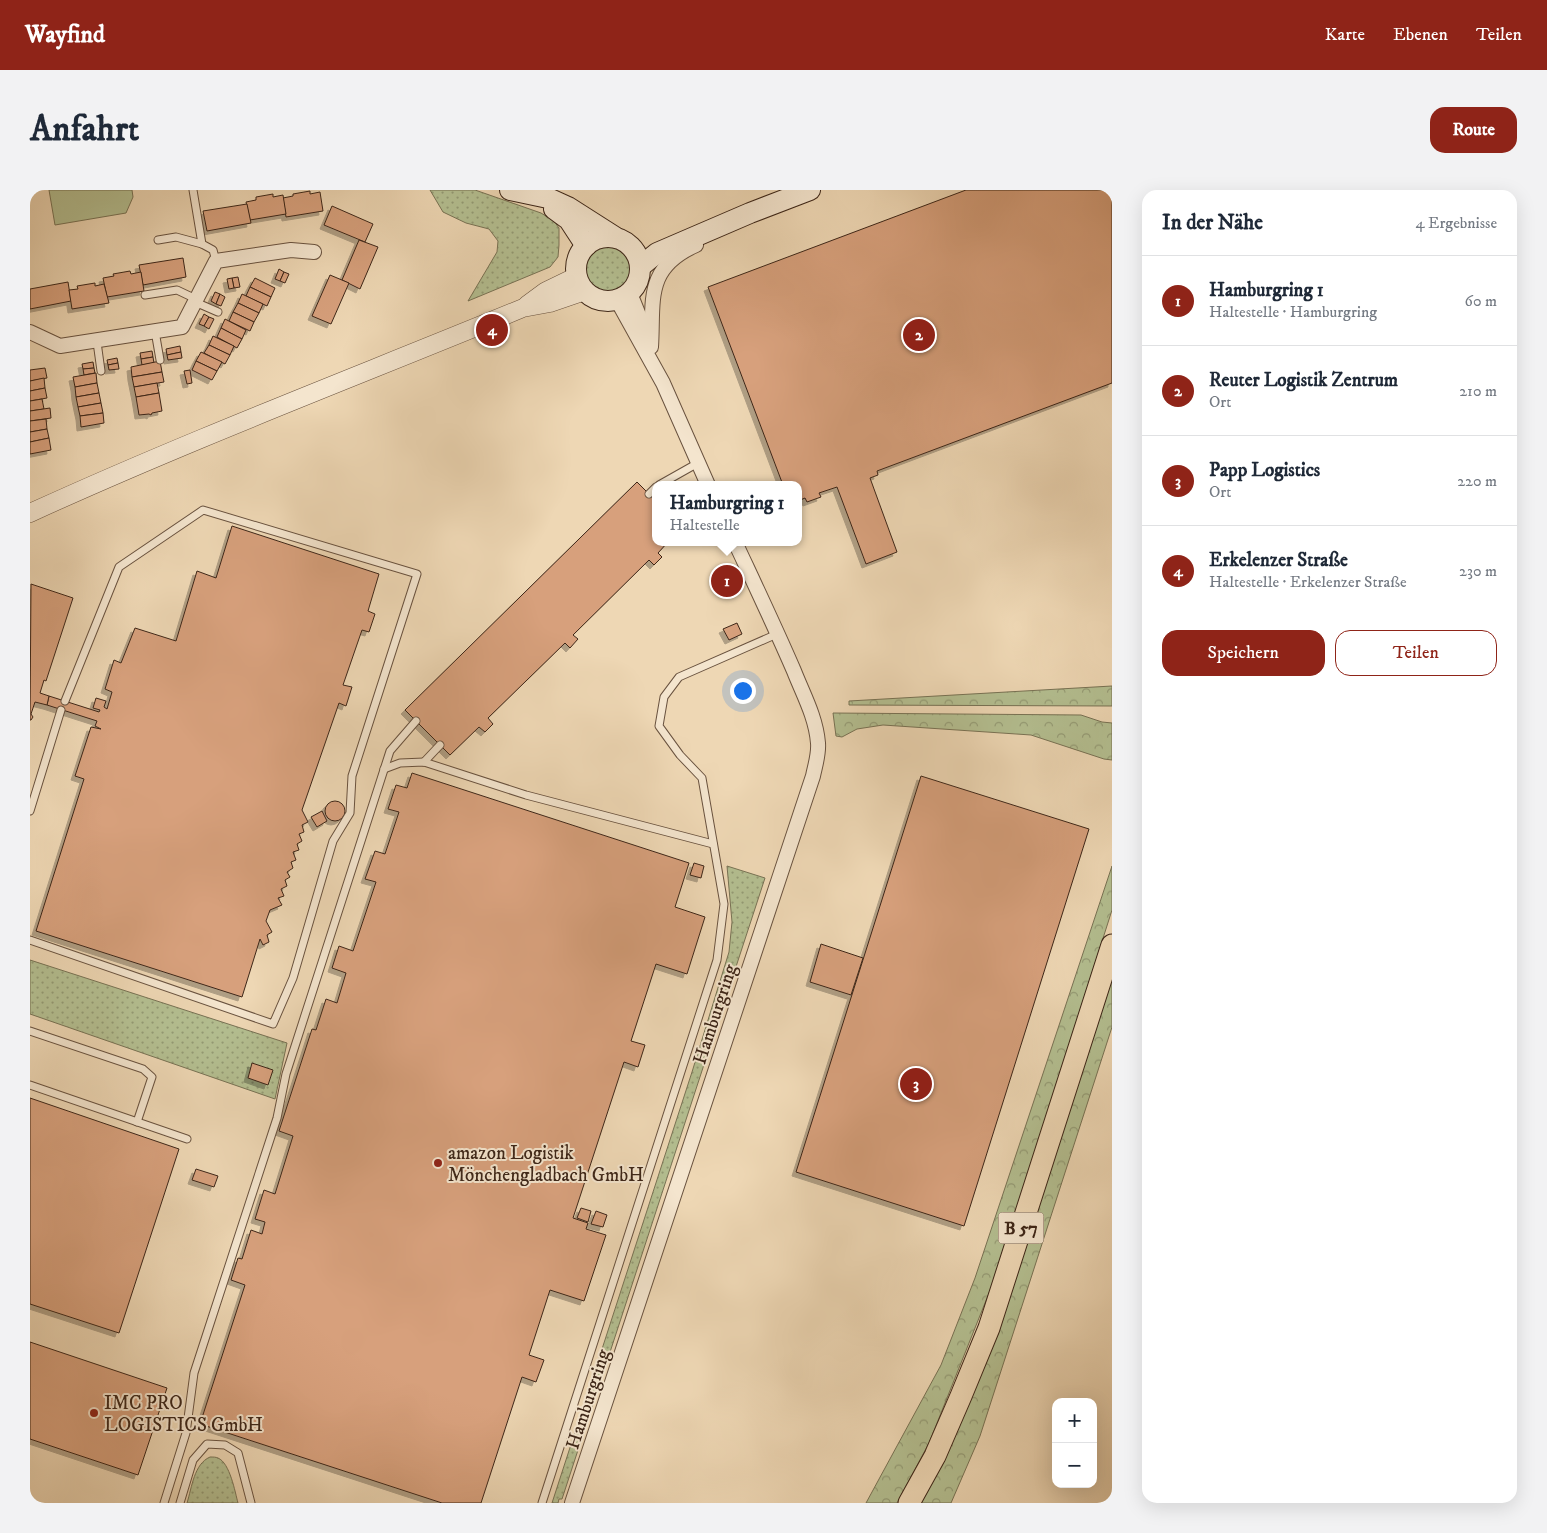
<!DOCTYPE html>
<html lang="de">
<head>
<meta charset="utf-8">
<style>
  :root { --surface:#fff; --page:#f2f2f3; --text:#1f2937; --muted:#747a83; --line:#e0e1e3; --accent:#8f2418 }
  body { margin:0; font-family:"IM FELL DW Pica",serif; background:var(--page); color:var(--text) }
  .controls { position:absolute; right:15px; bottom:15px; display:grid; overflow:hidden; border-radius:10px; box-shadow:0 5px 20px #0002 }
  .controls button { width:45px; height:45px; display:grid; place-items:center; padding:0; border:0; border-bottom:1px solid var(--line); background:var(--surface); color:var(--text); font:25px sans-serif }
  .you { position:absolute; left:712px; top:500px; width:18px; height:18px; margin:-12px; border:4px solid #fff; border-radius:50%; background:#1a73e8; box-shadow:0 0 0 8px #1a73e833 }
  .badge { display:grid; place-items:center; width:32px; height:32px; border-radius:50%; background:var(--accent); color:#fff; font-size:16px; font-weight:700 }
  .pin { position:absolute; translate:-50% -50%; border:2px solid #fff; box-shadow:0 1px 5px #0006 }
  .popup { position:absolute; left:622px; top:291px; width:150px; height:65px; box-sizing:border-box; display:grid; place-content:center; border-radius:10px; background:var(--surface); filter:drop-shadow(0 1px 4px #0005); font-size:16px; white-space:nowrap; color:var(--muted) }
  .popup b { font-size:19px; color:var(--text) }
  .popup::after { content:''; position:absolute; left:50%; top:100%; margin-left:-10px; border:10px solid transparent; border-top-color:var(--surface) }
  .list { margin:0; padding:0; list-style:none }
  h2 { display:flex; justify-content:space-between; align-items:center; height:65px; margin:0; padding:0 20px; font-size:21px }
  h2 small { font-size:16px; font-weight:400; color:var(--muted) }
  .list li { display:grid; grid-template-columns:32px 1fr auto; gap:15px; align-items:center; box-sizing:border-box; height:90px; padding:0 20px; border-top:1px solid var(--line) }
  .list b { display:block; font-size:19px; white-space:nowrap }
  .list p { margin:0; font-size:16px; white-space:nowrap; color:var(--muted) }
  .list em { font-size:16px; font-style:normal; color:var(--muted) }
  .actions { display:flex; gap:10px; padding:15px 20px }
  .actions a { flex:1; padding:11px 0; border:1px solid var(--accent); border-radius:15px; text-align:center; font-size:18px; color:var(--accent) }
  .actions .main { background:var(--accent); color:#fff }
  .map { position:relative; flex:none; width:1082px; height:1313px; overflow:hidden; border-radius:15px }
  header { display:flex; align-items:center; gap:30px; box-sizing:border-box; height:70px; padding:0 25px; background:var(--accent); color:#fff }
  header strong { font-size:24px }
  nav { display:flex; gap:28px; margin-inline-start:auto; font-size:18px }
  .intro { display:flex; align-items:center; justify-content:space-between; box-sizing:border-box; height:120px; padding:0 30px }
  h1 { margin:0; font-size:35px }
  .button { padding:12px 22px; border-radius:15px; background:var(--accent); color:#fff; font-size:18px; font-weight:700 }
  main { display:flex; gap:30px; padding:0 30px }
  aside { flex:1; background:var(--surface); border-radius:15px; box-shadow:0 5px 20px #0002 }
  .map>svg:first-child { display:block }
  .grass { fill:url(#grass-dots); stroke:#787254 }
  .forest { fill:url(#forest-crowns); stroke:#787254 }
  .green { fill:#b4bf91; stroke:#787254 }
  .building { fill:#d7a07c; stroke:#3d2618; filter:url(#shadow) }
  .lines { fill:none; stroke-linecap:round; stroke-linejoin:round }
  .service-casing { stroke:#69523f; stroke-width:9 }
  .minor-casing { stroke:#69523f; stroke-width:16 }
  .tertiary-casing { stroke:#69523f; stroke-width:19 }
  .secondary-casing { stroke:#3d2618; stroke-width:22 }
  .primary-casing { stroke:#3d2618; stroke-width:23 }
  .service { stroke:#f4e5ce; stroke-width:7 }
  .minor { stroke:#f4e5ce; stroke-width:14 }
  .tertiary { stroke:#f4e5ce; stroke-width:18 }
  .secondary { stroke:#f4e5ce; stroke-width:20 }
  .primary { stroke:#eed7b4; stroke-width:21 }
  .poi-dot { fill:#8f2418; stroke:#f4e5ce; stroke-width:2 }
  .labels { text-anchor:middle; stroke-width:4; stroke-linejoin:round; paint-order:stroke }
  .shield { fill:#f4e5ce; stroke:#745f4f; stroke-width:1 }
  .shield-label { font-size:18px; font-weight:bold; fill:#3d2618 }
  .street-label { font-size:19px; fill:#3d2618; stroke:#f4e5ce }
  .poi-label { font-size:19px; fill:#3d2618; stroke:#f4e5ce; text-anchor:start }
</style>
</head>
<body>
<header>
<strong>Wayfind</strong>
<nav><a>Karte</a><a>Ebenen</a><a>Teilen</a></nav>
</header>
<div class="intro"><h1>Anfahrt</h1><a class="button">Route</a></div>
<main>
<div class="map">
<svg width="1082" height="1313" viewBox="0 0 1082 1313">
  <defs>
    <pattern id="grass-dots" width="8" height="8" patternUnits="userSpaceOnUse" patternTransform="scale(1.25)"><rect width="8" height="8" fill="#b4bf91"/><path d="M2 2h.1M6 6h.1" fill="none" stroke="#949b75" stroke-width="1.8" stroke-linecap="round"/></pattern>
    <pattern id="forest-crowns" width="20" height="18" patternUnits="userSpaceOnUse" patternTransform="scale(1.25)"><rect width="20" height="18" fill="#b4bf91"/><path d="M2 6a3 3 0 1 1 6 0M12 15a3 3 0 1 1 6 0" fill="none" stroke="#949b75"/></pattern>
    <filter id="shadow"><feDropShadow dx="-4" dy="4" stdDeviation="0" flood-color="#0004"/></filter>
  </defs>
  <rect width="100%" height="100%" fill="#eed7b4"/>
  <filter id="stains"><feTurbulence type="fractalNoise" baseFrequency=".004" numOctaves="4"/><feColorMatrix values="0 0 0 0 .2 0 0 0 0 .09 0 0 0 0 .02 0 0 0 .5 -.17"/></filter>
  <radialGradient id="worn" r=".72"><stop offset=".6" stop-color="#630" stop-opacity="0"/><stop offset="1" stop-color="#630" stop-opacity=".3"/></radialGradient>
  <g class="grass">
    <polygon points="400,0 445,0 511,23 524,31 529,38 529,55 528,67 520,77 438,111 467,62 468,51 459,39 436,33 413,22"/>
    <circle cx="578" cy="80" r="25"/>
    <polygon points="697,676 735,688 532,1309 529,1309 528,1313 522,1313 662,882 699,762 702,732"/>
    <polygon points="0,770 257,853 245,909 0,824"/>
    <path d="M 180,1267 C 183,1267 186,1267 188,1268 C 200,1273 205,1302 208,1313 L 157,1313 C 162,1297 164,1274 180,1267 Z"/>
  </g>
  <g class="forest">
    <polygon points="1082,496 1082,516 819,515 819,511"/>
    <polygon points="803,523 1051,525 1072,532 1082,533 1082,570 1074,569 1001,545 853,535 827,539 812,547 806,546"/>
    <polygon points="1082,676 1082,720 965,1088 899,1253 867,1313 836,1313 911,1175 945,1088"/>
    <polygon points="1082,782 1082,837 950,1246 921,1313 888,1313"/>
  </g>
  <polygon class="green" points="19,0 102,0 103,7 96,23 25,35"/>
  <g class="building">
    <polygon points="936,0 1082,0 1082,193 847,281 848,285 840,288 867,362 836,374 807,297 789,303 791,307 777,312 775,308 768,311 768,295 753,295 678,97"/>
    <polygon points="280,1 280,4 290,2 293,21 256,27 253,8 263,6 263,4"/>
    <polygon points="243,4 243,7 253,5 256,24 220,30 216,12 226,10 226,7"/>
    <polygon points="217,14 221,33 177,41 173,21"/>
    <polygon points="302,16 343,34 335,52 294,35"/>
    <polygon points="329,50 348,57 330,99 312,90"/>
    <polygon points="153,68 156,87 113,95 109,75"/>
    <polygon points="249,79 254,82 250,91 245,89"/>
    <polygon points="100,81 101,84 111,82 114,101 77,107 73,88 84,86 83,84"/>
    <polygon points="254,82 259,84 255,93 250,91"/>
    <polygon points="300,85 319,93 301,134 282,126"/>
    <polygon points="208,87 210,97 204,98 202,88"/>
    <polygon points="202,88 204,98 199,99 197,89"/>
    <polygon points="225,88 245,98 241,107 220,97"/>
    <polygon points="38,92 41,111 0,119 0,99"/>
    <polygon points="65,93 65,96 74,94 79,113 42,119 39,100 48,99 47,96"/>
    <polygon points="220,97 241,107 237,116 216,106"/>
    <polygon points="185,102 190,104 186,114 181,111"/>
    <polygon points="190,104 195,107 191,116 186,114"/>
    <polygon points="212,104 233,114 229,123 208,113"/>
    <polygon points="208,113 229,123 224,132 203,122"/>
    <polygon points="203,122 224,132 220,141 199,131"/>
    <polygon points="174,124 179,127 174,136 169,134"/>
    <polygon points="179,127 184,129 179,139 174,136"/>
    <polygon points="195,129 216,140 212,149 191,138"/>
    <polygon points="191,138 212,149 207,158 187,147"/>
    <polygon points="183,146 204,156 200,165 179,155"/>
    <polygon points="179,155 200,165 195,174 174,163"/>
    <polygon points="150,156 151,162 137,165 136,159"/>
    <polygon points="122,161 123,167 111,169 110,163"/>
    <polygon points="151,162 152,168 138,170 137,165"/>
    <polygon points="171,162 192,172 187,181 166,171"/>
    <polygon points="123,167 124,173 112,175 111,169"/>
    <polygon points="87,168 88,173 78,175 77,170"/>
    <polygon points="130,171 132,182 102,187 101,177"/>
    <polygon points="166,171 187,181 182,190 162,180"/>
    <polygon points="63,172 64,178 53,179 52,174"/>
    <polygon points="88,173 89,179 79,180 78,175"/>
    <polygon points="15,178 17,188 0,191 0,180"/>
    <polygon points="64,178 65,183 54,185 53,179"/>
    <polygon points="160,180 162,193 157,194 154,181"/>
    <polygon points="132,182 134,192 104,197 102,187"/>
    <polygon points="66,183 67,193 45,197 43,187"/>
    <polygon points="14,188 15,198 0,201 0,191"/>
    <polygon points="67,193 69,203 46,207 45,197"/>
    <polygon points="127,193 129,203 106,207 104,197"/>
    <polygon points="15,198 17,208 0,211 0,201"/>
    <polygon points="69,203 71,213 48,217 46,207"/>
    <polygon points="129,203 132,221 122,223 121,225 119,224 109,225 106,207"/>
    <polygon points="12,209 14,219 0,221 0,211"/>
    <polygon points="71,213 73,223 50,226 48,217"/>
    <polygon points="20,218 21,228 0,231 0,221"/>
    <polygon points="73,223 74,233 51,237 50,226"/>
    <polygon points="16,229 17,239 0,242 0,231"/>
    <polygon points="17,239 19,248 0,252 0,242"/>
    <polygon points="19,248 21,260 0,264 0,252"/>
    <polygon points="607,292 626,311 626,352 638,352 628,363 632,367 624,375 619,370 543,445 548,449 540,458 535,453 458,528 463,534 455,542 449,537 420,565 375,520"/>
    <polygon points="202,336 349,384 338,421 345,424 339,442 332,440 313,495 322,497 316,516 309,513 272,620 278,632 272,635 274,642 269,644 272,651 267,654 269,660 263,662 266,670 261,672 263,678 257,682 260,687 255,690 257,696 251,699 254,706 248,708 252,715 240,720 236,731 242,742 237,745 239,752 233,755 230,749 212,807 6,741 54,589 45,586 61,537 71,539 65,536 67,531 17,515 19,506 69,522 70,520 63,518 66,508 76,511 74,517 77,519 82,502 75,499 84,470 91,473 105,438 146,451 167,381 186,388"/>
    <polygon points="1,394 43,408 16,491 14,490 10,503 19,506 17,515 5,512 1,524 3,527 1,530 0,530"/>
    <polygon points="707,433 712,444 699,450 693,439"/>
    <polygon points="382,583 659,673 645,717 675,727 657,784 626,774 601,851 615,855 608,877 594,872 543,1028 558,1033 556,1039 576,1045 554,1111 520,1100 499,1165 514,1170 506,1192 492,1187 451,1313 412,1313 170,1234 215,1095 201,1090 208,1068 212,1069 221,1040 232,1044 235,1032 225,1029 234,1000 245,1004 263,946 249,941 282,839 286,840 296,809 307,813 316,783 302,778 309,756 323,761 346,692 335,689 345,661 355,664 369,622 358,619 366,595 377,598"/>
    <polygon points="891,586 1059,639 934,1036 766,982"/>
    <circle cx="305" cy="621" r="10"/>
    <polygon points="292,621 297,631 287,637 281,627"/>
    <polygon points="664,673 674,676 671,688 660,685"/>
    <polygon points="791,754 833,768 821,805 780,792"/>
    <polygon points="222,873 243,880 238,895 218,888"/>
    <polygon points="0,908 149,959 89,1143 0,1114"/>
    <polygon points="166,979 188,986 184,997 162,990"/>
    <polygon points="551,1018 561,1021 558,1032 547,1028"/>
    <polygon points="566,1021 577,1025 573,1037 561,1034"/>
    <polygon points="0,1152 137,1198 108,1285 0,1249"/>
  </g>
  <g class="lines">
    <g class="service-casing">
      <g id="service">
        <polyline points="163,0 172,54 183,60 186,71"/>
        <polyline points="128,50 146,47 172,54"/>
        <polyline points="115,105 147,100 166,109"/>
        <polyline points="165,112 188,122"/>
        <polyline points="125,141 130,170"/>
        <polyline points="67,152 71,181"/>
        <polyline points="629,295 668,273"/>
        <polyline points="619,304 626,297"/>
        <polyline points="394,572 410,555"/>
        <polyline points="354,579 370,573 394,572 496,605 683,654"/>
        <polyline points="0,621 31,520"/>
        <polyline points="0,750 243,834 263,788 303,651 320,623 322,586 387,384 173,320 89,377 35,511"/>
        <polyline points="0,841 113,879 122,887 107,932"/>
        <polyline points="0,895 157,949"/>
        <polyline points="134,1313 156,1243 164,1183 247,928 256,884 360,561 386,531"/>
        <polyline points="150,1313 163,1270 177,1254 195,1255 208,1263 221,1313"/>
        <polyline points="512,1313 687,770 694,714 672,588 650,565 629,536 634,507 649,487 747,444"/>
      </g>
    </g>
    <g class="minor-casing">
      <g id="minor">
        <polyline points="600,103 619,150"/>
        <polyline points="587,110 633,193 678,295"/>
        <polyline points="0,142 30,156 152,137 186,71 261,60 284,62"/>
        <path d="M 621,157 C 624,111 614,78 666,55"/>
        <path d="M 542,1313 L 783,586 C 785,576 789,564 788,553 C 786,527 773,504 764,481 C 745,437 725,395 705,352"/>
      </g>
    </g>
    <g class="tertiary-casing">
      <g id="tertiary">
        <polyline points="497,115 516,101 547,86"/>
        <path d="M 0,323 C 162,249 328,186 493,118 L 520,113 L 555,101"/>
      </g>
    </g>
    <g class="secondary-casing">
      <g id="secondary">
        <polyline points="480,0 518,8 538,17 585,47"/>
        <polyline points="524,19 539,30 556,56"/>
        <circle cx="578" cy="79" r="32"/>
        <polyline points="611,76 627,63 720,23 780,0"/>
      </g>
    </g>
    <g class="primary-casing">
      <polyline id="primary" points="879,1313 905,1266 931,1206 959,1138 1082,755"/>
    </g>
    <use href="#service" class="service"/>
    <use href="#minor" class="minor"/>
    <use href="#tertiary" class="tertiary"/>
    <use href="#secondary" class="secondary"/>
    <use href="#primary" class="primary"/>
  </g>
  <g class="poi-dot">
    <circle cx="408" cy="973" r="5"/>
    <circle cx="64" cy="1223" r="5"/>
  </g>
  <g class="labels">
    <rect class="shield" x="968.5" y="1022.5" width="45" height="31" rx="4"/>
    <g class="shield-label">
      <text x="991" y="1044">B 57</text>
    </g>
    <g class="street-label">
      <text transform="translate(684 824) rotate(-72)" y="7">Hamburgring</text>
      <text transform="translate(557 1209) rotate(-72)" y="7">Hamburgring</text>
    </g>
    <g class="poi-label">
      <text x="418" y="969">amazon Logistik<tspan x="418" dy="22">Mönchengladbach GmbH</tspan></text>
      <text x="74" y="1219">IMC PRO<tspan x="74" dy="22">LOGISTICS GmbH</tspan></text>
    </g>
  </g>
  <rect width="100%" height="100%" filter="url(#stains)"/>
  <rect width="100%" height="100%" fill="url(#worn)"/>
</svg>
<div class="controls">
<button>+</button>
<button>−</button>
</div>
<div class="you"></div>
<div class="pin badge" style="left:697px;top:391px">1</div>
<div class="popup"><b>Hamburgring 1</b>Haltestelle</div>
<div class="pin badge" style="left:889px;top:145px">2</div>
<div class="pin badge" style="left:886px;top:894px">3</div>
<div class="pin badge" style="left:462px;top:140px">4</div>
</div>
<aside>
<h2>In der Nähe<small>4 Ergebnisse</small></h2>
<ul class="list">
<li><span class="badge">1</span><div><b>Hamburgring 1</b><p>Haltestelle · Hamburgring</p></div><em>60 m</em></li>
<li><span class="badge">2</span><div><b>Reuter Logistik Zentrum</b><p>Ort</p></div><em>210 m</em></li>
<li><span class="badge">3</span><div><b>Papp Logistics</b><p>Ort</p></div><em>220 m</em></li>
<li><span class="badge">4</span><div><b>Erkelenzer Straße</b><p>Haltestelle · Erkelenzer Straße</p></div><em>230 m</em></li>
</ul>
<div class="actions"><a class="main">Speichern</a><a>Teilen</a></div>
</aside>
</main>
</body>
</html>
